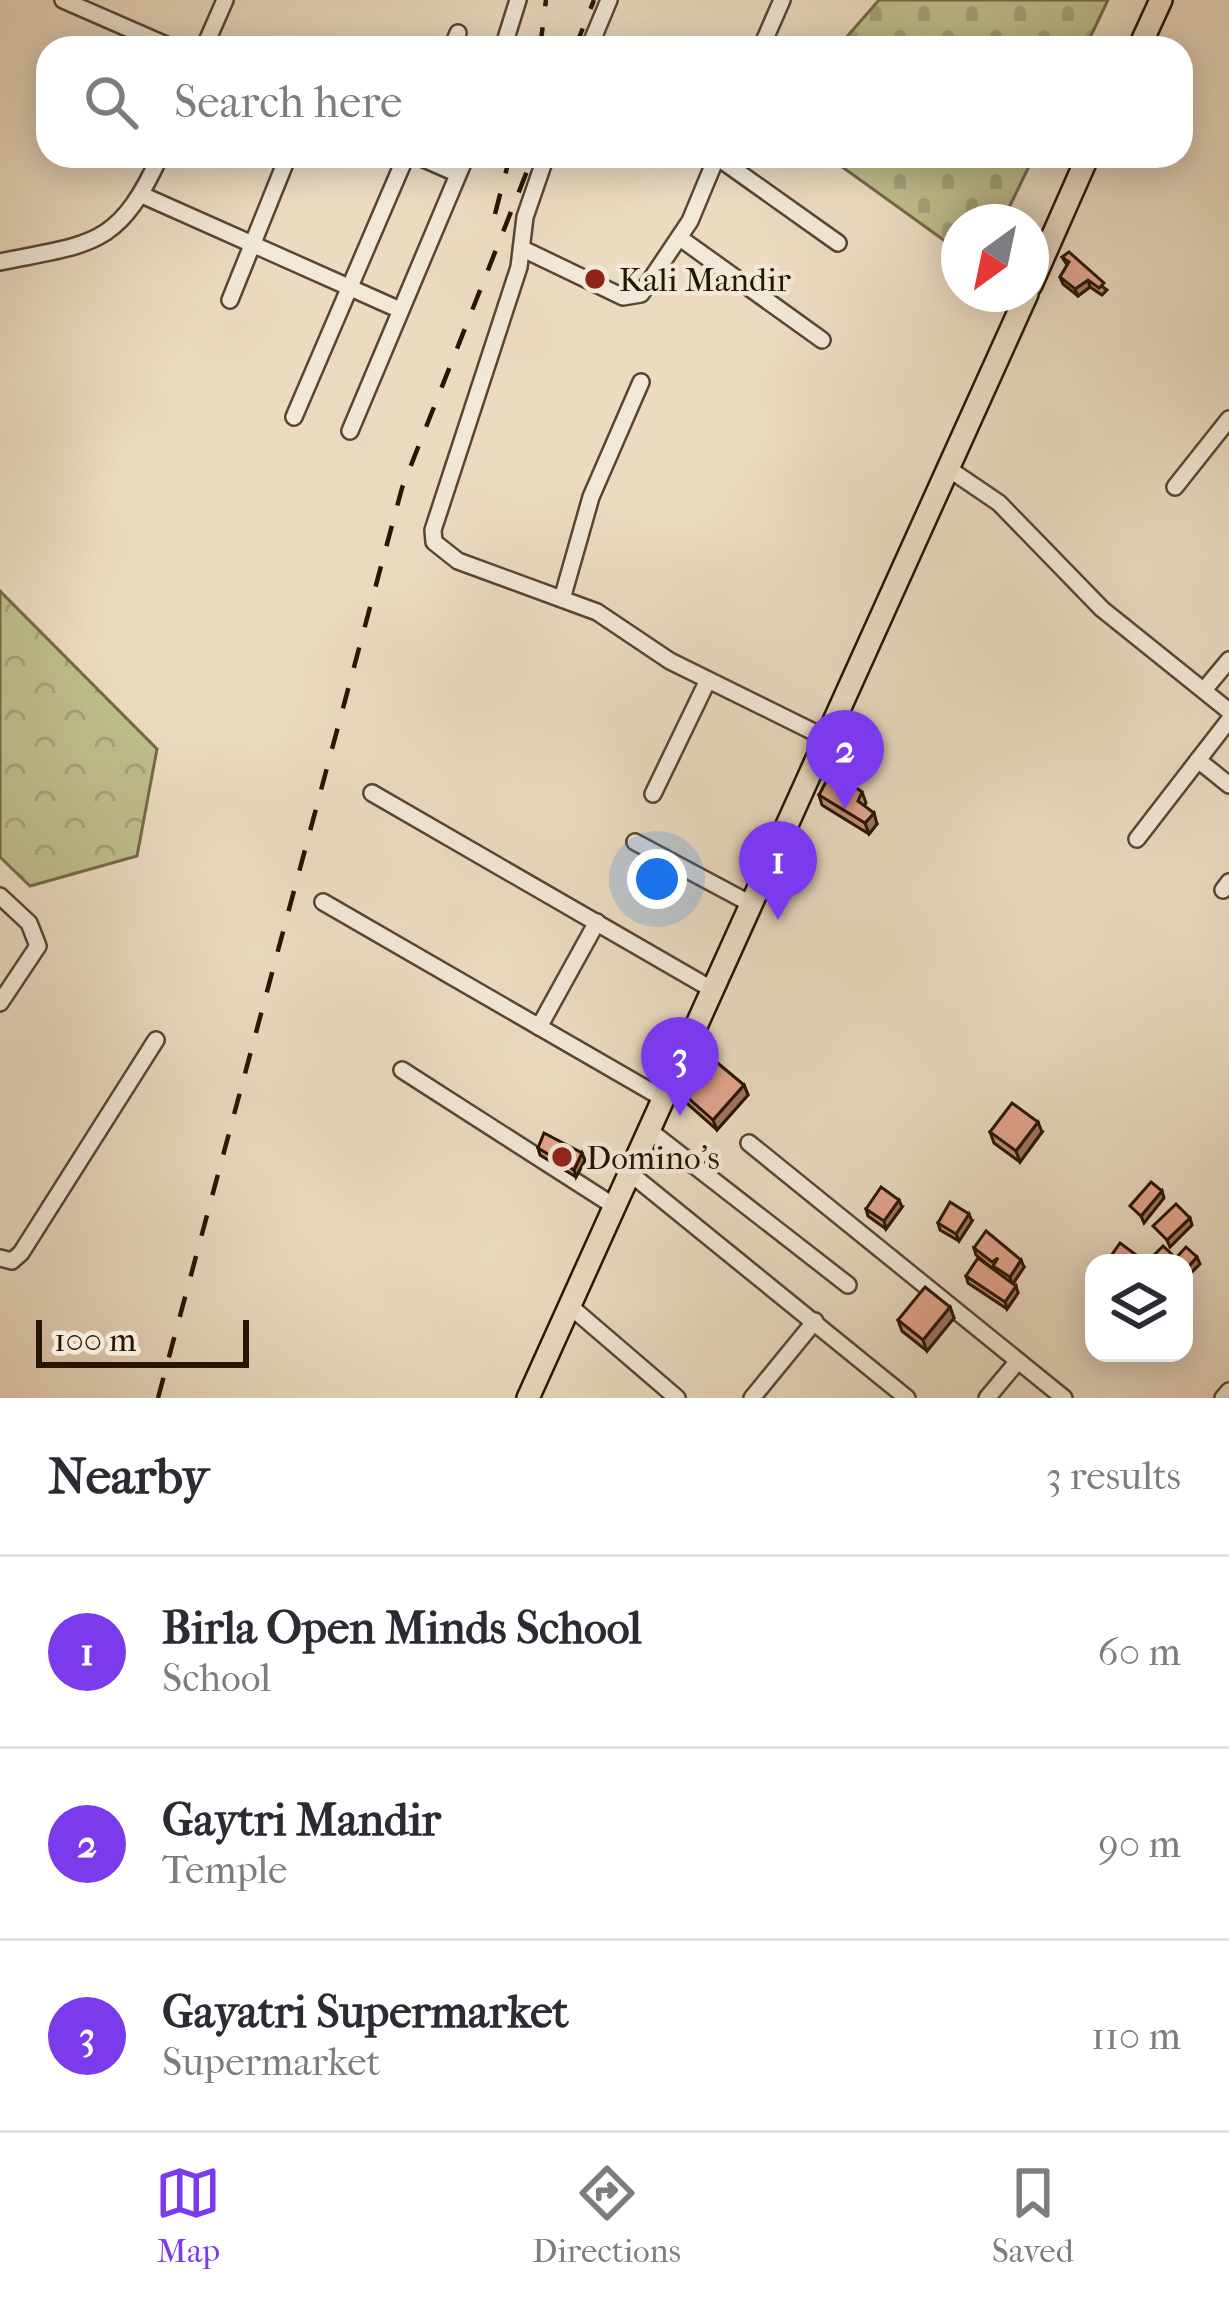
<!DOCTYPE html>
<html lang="en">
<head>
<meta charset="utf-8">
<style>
  :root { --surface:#fff; --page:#f7f7f7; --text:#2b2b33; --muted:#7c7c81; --line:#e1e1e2; --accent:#7c3aed }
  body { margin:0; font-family:"IM FELL French Canon",serif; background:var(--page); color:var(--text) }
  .controls { position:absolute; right:36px; bottom:36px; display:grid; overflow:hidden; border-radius:24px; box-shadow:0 6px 30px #0003 }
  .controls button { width:108px; height:108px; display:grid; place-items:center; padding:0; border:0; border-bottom:3px solid var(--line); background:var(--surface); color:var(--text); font:60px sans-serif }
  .compass { position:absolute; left:941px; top:204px; width:108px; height:108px; border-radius:50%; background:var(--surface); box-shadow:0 6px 30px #0003; rotate:213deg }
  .scale { position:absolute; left:36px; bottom:30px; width:213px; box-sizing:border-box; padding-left:12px; border:6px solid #271502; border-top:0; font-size:33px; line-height:42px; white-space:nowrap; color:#271502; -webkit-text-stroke:9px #f2e8d7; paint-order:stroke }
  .you { position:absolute; left:657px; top:879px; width:42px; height:42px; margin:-30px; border:9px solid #fff; border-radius:50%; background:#1a73e8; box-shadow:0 0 0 18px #1a73e833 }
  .badge { display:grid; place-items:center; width:78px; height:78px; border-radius:50%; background:var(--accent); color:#fff; font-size:39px; font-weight:700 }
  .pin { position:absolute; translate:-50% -99px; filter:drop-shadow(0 3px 6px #0008) }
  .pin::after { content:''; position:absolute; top:63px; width:42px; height:36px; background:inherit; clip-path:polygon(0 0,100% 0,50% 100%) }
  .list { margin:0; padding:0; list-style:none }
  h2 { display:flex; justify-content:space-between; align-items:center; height:156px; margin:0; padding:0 48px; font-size:51px }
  h2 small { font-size:39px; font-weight:400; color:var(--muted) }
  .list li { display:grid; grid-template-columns:78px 1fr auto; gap:36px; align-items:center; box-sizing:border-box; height:192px; padding:0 48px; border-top:3px solid var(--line) }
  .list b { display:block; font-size:45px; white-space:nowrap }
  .list p { margin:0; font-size:39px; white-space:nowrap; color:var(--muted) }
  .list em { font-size:39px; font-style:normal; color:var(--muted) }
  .icon { flex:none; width:66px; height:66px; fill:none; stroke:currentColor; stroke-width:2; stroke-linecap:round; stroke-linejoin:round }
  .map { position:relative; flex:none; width:1229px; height:1398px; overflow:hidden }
  .search { position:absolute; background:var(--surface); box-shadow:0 6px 30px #0003; left:36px; right:36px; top:36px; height:132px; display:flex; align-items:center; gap:30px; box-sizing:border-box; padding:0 42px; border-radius:36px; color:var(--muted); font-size:45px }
  .sheet { height:732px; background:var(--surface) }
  nav { display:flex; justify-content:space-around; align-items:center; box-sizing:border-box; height:168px; border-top:3px solid var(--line); background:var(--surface); font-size:33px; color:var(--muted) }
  nav a { display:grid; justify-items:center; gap:6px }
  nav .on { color:var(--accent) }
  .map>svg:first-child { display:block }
  .cemetery { fill:url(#cemetery-stones); stroke:#736a48; stroke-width:3 }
  .park { fill:url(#park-crowns); stroke:#736a48; stroke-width:3 }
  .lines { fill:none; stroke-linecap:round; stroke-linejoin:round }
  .minor-casing { stroke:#584632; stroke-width:20 }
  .major-casing { stroke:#271502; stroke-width:26 }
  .minor { stroke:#f2e8d7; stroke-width:15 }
  .major { stroke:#ebdbc1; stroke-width:21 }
  .rail { stroke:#271502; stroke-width:4.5; stroke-dasharray:21 21; stroke-linecap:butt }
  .wall { fill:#c48e7a; stroke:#271502; stroke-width:3 }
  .shaded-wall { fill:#a07463; stroke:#271502; stroke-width:3 }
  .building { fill:#e4a58e; stroke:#271502; stroke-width:3 }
  .poi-dot { fill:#8f2418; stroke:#f2e8d7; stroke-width:4.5 }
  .labels { text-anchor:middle; stroke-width:9; stroke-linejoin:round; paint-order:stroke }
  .poi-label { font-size:33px; fill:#271502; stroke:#f2e8d7; text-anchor:start }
</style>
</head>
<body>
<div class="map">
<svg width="1229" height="1398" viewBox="0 0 1229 1398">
  <defs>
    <pattern id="cemetery-stones" width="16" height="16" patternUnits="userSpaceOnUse" patternTransform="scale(3)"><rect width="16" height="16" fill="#bfbe8d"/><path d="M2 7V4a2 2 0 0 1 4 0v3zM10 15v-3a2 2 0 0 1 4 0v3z" fill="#a4a278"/></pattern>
    <pattern id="park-crowns" width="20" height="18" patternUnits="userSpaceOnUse" patternTransform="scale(3)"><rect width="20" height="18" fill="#bfbe8d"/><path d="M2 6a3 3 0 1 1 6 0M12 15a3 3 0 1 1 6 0" fill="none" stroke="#a4a278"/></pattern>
  </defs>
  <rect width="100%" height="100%" fill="#ebdbc1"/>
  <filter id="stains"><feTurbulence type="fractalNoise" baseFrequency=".00167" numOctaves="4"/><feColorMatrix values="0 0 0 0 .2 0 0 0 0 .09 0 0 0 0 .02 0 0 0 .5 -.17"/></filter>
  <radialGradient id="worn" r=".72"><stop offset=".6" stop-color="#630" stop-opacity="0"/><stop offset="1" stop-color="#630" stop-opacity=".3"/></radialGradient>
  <g class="cemetery">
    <polygon points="879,0 1108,0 1085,48 837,48"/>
    <polygon points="827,156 1034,156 1002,222 959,222 959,251"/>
  </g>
  <polygon class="park" points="0,591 157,749 137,856 30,886 0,857"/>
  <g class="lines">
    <g class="minor-casing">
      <g id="minor">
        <polyline points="63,0 173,48"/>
        <polyline points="204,48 225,0"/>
        <polyline points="452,48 458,33"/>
        <polyline points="503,48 518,0"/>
        <polyline points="589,48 609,0"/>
        <polyline points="761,48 782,0"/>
        <polyline points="417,156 458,174"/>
        <polyline points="546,156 525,217 519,267 433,530 434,542 458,561 597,612 670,661 826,738"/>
        <polyline points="717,157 838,243"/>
        <polyline points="142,195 400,310"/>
        <polyline points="680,238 822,340"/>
        <polyline points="523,249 623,297 641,294 690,221 717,156"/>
        <path d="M 0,262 C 92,243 118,248 160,156"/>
        <polyline points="230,300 288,156"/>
        <polyline points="294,417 406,156"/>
        <polyline points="350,431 466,156"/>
        <polyline points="949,469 999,503 1102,609 1229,711"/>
        <polyline points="1175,487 1229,419"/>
        <polyline points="562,599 591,497 641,382"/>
        <polyline points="1204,690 1229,660"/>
        <polyline points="1198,760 1229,785"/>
        <polyline points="372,793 713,990"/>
        <polyline points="653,794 708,680"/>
        <polyline points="1137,839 1229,720"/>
        <polyline points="635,842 751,904"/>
        <polyline points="1223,890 1229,882"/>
        <polyline points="0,896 29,923 38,946 0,1003"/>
        <polyline points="323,902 664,1099"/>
        <polyline points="539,1027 597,922"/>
        <polyline points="402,1070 614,1206"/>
        <polyline points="650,1131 848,1285"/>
        <polyline points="749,1143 1064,1398"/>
        <polyline points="631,1174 907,1398"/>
        <polyline points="0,1258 12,1261 21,1253 156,1040"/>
        <polyline points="571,1307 677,1398"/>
        <polyline points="752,1398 815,1321"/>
        <polyline points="987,1398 1018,1361"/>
        <polyline points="1223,1398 1229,1391"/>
      </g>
    </g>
    <g class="major-casing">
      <g id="major">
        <polyline points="1139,48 1161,0"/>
        <polyline points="1031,285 1088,156"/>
        <polyline points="528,1398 1027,294"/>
      </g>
    </g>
    <use href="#minor" class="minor"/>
    <use href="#major" class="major"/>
    <g class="rail">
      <polyline points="540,48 546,0"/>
      <polyline points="575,48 594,0"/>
      <polyline points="495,214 510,156"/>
      <polyline points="158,1398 402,488 533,156"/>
    </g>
  </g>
  <g class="wall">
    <polygon points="1062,257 1107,290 1102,295 1090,287 1078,296 1063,284 1060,277 1067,265"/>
    <polygon points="862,792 866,803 864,806 877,824 869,834 822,805 819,795"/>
    <polygon points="744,1085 748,1095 717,1130 680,1097 676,1087"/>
    <polygon points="990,1132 1042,1132 1020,1162 994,1143"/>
    <polygon points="538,1148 585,1160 576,1177 540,1155"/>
    <polygon points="902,1207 886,1229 868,1216 866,1209"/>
    <polygon points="972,1221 959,1241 940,1230 938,1223"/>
    <polygon points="974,1248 1024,1267 1013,1284 1018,1293 1007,1309 968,1283 966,1276 994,1270 976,1255"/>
    <polygon points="950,1307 954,1318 927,1351 902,1331 898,1320"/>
  </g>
  <g class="shaded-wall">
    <polygon points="1088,280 1090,287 1078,296 1075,289"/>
    <polygon points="874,813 877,824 869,834 865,823"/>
    <polygon points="744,1085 748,1095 717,1130 713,1120"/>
    <polygon points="1038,1122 1042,1132 1020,1162 1016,1151"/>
    <polygon points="582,1153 585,1160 576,1177 574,1170"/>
    <polygon points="1162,1191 1164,1198 1144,1223 1141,1216"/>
    <polygon points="899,1200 902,1207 886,1229 884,1221"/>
    <polygon points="969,1214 972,1221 959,1241 956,1234"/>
    <polygon points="1190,1218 1192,1225 1170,1247 1167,1240"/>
    <polygon points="1197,1257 1200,1264 1189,1275 1187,1268"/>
    <polygon points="1021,1260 1024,1267 1012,1285 1010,1277"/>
    <polygon points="1016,1286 1018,1293 1007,1309 1005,1302"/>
    <polygon points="950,1307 954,1318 927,1351 923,1340"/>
  </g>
  <g class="building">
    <polygon points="1069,252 1104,283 1099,288 1088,280 1075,289 1060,277 1069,262 1062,257"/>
    <polygon points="832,770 862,792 858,801 874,813 865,823 819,795"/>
    <polygon points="702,1050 744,1085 713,1120 676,1087"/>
    <polygon points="1012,1103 1038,1122 1016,1151 990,1132"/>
    <polygon points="544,1133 582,1153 574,1170 538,1148"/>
    <polygon points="1151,1182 1162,1191 1141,1216 1130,1206"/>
    <polygon points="881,1187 899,1200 884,1221 866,1209"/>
    <polygon points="950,1202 969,1214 956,1234 938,1223"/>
    <polygon points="1176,1204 1190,1218 1167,1240 1153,1226"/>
    <polygon points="986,1231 1021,1260 1010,1277 993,1266 998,1258 992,1262 974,1248"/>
    <polygon points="1120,1243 1139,1257 1135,1263 1106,1263"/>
    <polygon points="1163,1246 1178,1260 1175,1263 1149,1263 1147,1262"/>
    <polygon points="1186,1247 1197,1257 1187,1268 1184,1263 1176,1258"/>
    <polygon points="978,1258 1016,1286 1005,1302 966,1276"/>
    <polygon points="925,1287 950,1307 923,1340 898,1320"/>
  </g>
  <g class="poi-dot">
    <circle cx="595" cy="279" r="12"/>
    <circle cx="562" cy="1157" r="12"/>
  </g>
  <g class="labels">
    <g class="poi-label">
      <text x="619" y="291">Kali Mandir</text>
      <text x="586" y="1169">Domino's</text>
    </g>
  </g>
  <rect width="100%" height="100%" filter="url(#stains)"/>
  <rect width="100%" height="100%" fill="url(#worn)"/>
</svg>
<div class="controls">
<button><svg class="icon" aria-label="layers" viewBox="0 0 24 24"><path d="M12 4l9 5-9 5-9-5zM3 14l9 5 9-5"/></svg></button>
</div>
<svg class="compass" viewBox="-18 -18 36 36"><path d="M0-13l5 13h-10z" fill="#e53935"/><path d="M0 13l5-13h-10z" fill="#7c7c81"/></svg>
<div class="scale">100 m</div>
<div class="you"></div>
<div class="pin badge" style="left:778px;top:920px">1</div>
<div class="pin badge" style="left:845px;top:809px">2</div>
<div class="pin badge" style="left:680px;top:1116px">3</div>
<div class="search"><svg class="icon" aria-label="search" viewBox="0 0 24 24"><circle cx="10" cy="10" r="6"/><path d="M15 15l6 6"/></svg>Search here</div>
</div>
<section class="sheet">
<h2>Nearby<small>3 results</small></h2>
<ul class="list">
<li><span class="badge">1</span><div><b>Birla Open Minds School</b><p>School</p></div><em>60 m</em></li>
<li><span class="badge">2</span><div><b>Gaytri Mandir</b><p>Temple</p></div><em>90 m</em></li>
<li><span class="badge">3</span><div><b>Gayatri Supermarket</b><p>Supermarket</p></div><em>110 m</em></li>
</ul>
</section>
<nav>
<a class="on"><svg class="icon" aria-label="map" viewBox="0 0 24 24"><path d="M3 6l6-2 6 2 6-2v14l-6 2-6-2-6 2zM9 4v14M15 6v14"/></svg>Map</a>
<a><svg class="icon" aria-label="directions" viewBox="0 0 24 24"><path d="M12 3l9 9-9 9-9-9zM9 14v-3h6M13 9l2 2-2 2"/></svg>Directions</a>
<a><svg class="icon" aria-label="saved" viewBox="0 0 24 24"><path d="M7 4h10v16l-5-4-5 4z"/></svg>Saved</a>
</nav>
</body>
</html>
